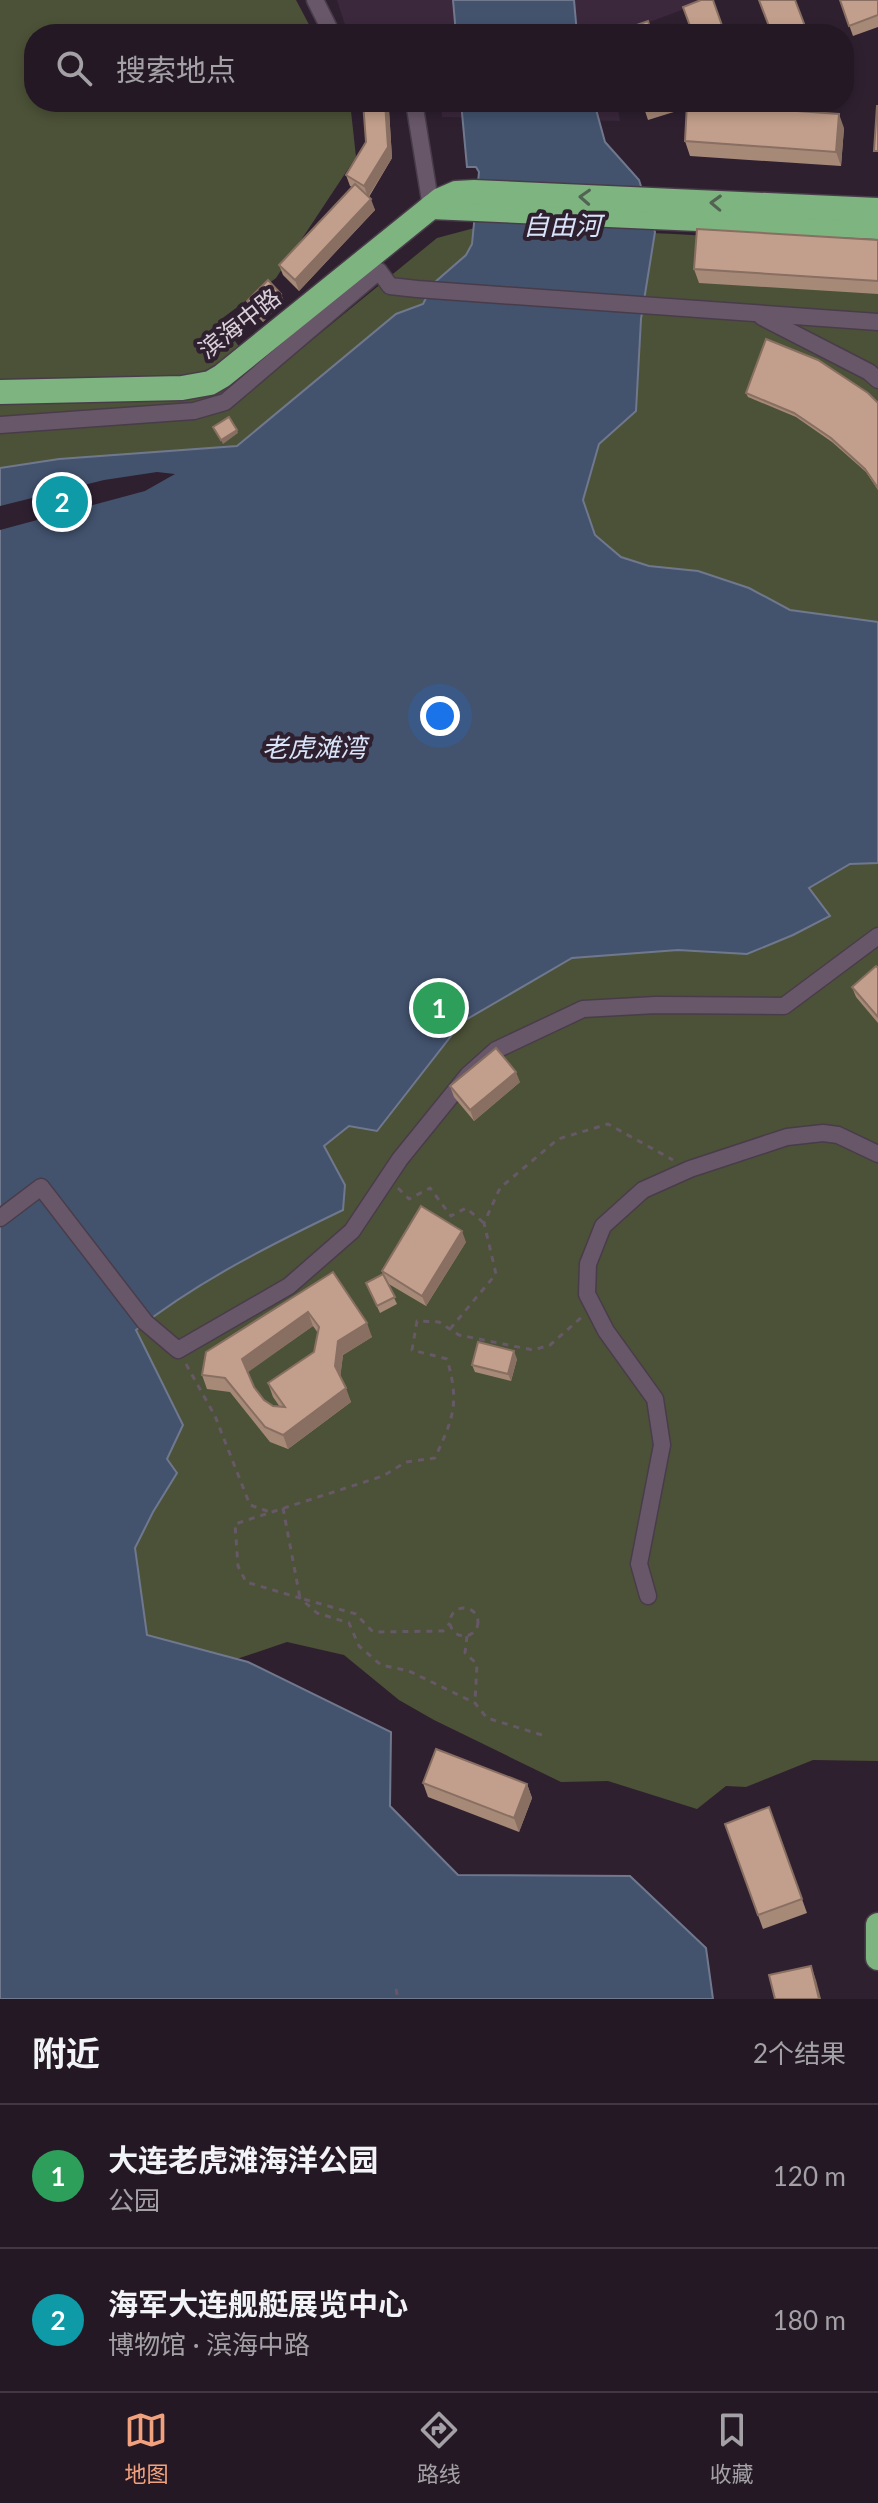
<!DOCTYPE html>
<html lang="zh">
<head>
<meta charset="utf-8">
<style>
  :root { --surface:#231824; --page:#2b212c; --text:#f1f3f6; --muted:#a3a0a6; --line:#403741; --accent:#f1a17d }
  body { margin:0; font-family:Lato,"Noto Sans SC",sans-serif; background:var(--page); color:var(--text) }
  .you { position:absolute; left:440px; top:716px; width:28px; height:28px; margin:-20px; border:6px solid #fff; border-radius:50%; background:#1a73e8; box-shadow:0 0 0 12px #1a73e833 }
  .badge { display:grid; place-items:center; width:52px; height:52px; border-radius:50%; background:var(--accent); color:#fff; font-size:26px; font-weight:700 }
  .pin { position:absolute; translate:-50% -50%; border:4px solid #fff; box-shadow:0 2px 8px #0006 }
  .list { margin:0; padding:0; list-style:none }
  h2 { display:flex; justify-content:space-between; align-items:center; height:104px; margin:0; padding:0 32px; font-size:34px }
  h2 small { font-size:26px; font-weight:400; color:var(--muted) }
  .list li { display:grid; grid-template-columns:52px 1fr auto; gap:24px; align-items:center; box-sizing:border-box; height:144px; padding:0 32px; border-top:2px solid var(--line) }
  .list b { display:block; font-size:30px; white-space:nowrap }
  .list p { margin:0; font-size:26px; white-space:nowrap; color:var(--muted) }
  .list em { font-size:26px; font-style:normal; color:var(--muted) }
  .icon { flex:none; width:44px; height:44px; fill:none; stroke:currentColor; stroke-width:2; stroke-linecap:round; stroke-linejoin:round }
  .map { position:relative; flex:none; width:878px; height:1999px; overflow:hidden }
  .search { position:absolute; background:var(--surface); box-shadow:0 4px 12px #0003; left:24px; right:24px; top:24px; height:88px; display:flex; align-items:center; gap:20px; box-sizing:border-box; padding:0 28px; border-radius:32px; color:var(--muted); font-size:30px }
  .sheet { height:392px; background:var(--surface) }
  nav { display:flex; justify-content:space-around; align-items:center; box-sizing:border-box; height:112px; border-top:2px solid var(--line); background:var(--surface); font-size:22px; color:var(--muted) }
  nav a { display:grid; justify-items:center; gap:4px }
  nav .on { color:var(--accent) }
  .map>svg:first-child { display:block }
  .built { fill:#3b283d }
  .green { fill:#4c5237 }
  .water { fill:#43536e; stroke:#70788e; stroke-width:2 }
  .pier { fill:#2f2030 }
  .lines { fill:none; stroke-linecap:round; stroke-linejoin:round }
  .street-casing { stroke:#493c4a; stroke-width:19 }
  .highway-casing { stroke:#493c4a; stroke-width:27 }
  .path { stroke:#665866; stroke-width:3; stroke-dasharray:6 6; stroke-linecap:butt }
  .street { stroke:#685769; stroke-width:16 }
  .highway { stroke:#7db47f; stroke-width:24 }
  .wall { fill:#a78978; fill-rule:evenodd }
  .shaded-wall { fill:#886f62 }
  .building { fill:#c29f8c; stroke:#886f62; stroke-width:2; fill-rule:evenodd }
  .oneway { stroke:#526354 }
  .labels { text-anchor:middle; stroke-width:8; stroke-linejoin:round; paint-order:stroke }
  .street-label { font-size:24px; fill:#d9cfd9; stroke:#2f2030 }
  .water-label { font-size:26px; font-style:italic; fill:#d8e4f9; stroke:#2f2030 }
</style>
</head>
<body>
<div class="map">
<svg width="878" height="1999" viewBox="0 0 878 1999">
  <rect width="100%" height="100%" fill="#2f2030"/>
  <g class="built">
    <polygon points="337,0 708,0 618,34 348,34"/>
    <polygon points="441,102 617,102 620,121 442,117"/>
  </g>
  <polygon class="green" points="0,0 296,0 314,34 34,34 34,102 350,102 356,157 276,278 220,320 263,380 437,238 482,226 674,234 878,246 878,1761 813,1760 746,1787 726,1786 697,1809 608,1781 561,1782 434,1720 399,1700 344,1655 287,1642 0,1739"/>
  <g class="water">
    <polygon points="453,0 574,0 577,34 456,34"/>
    <path d="M 461,102 L 594,102 L 605,142 L 639,180 L 655,232 L 641,319 L 636,411 L 599,444 L 583,500 L 595,535 L 621,557 L 649,566 L 698,571 L 749,588 L 790,610 L 878,622 L 878,863 L 850,864 L 809,888 L 830,916 L 793,935 L 747,954 L 678,950 L 572,958 L 462,1022 L 377,1131 L 349,1126 L 324,1146 L 345,1185 L 343,1210 C 272,1244 198,1281 136,1330 L 183,1425 L 167,1459 L 177,1473 L 153,1512 L 135,1548 L 147,1635 L 248,1662 L 391,1732 L 390,1806 L 458,1875 L 630,1876 L 706,1948 L 713,1999 L 0,1999 L 0,468 L 59,459 L 237,446 L 396,314 L 423,304 L 434,283 L 466,255 L 472,244 L 479,172 L 476,167 L 467,167 Z"/>
  </g>
  <polygon class="pier" points="157,472 175,474 145,491 0,530 0,506 104,480"/>
  <g class="lines">
    <g class="street-casing">
      <g id="street">
        <polyline points="315,0 332,34"/>
        <polyline points="414,102 431,207"/>
        <polyline points="762,317 869,372 878,380"/>
        <polyline points="0,425 194,411 225,402 379,271 390,286 417,289 878,322"/>
        <polyline points="0,1218 41,1187 145,1322 178,1350 289,1286 352,1231 400,1159 468,1075 496,1050 583,1009 656,1005 784,1006 878,936"/>
        <polyline points="648,1596 639,1564 662,1445 655,1399 606,1331 587,1294 588,1264 603,1226 643,1190 690,1169 787,1137 823,1133 838,1135 878,1154"/>
      </g>
    </g>
    <g class="highway-casing">
      <g id="highway">
        <polyline points="431,207 878,227"/>
        <polyline points="0,392 182,388 210,383 222,376 440,200 456,193 474,192 878,210"/>
        <polyline points="878,1925 878,1958"/>
      </g>
    </g>
    <g class="path">
      <polyline points="398,1188 409,1199 430,1188 451,1216 466,1208 484,1223"/>
      <polyline points="450,1329 496,1274 484,1223 500,1188 558,1139 608,1124 673,1160"/>
      <polyline points="186,1364 215,1416 250,1505 270,1512"/>
      <polyline points="283,1508 300,1598 356,1614 373,1632 443,1631 450,1623"/>
      <circle cx="464" cy="1622" r="14"/>
      <polyline points="467,1636 465,1653 477,1664 475,1702"/>
      <path d="M 542,1735 L 487,1718 L 475,1703 L 409,1671 L 381,1665 L 359,1646 L 349,1623 L 317,1613 L 300,1598 L 246,1582 L 238,1566 L 235,1524 L 383,1476 L 406,1462 L 435,1458 C 453,1418 460,1404 447,1359 L 412,1350 L 417,1321 L 439,1322 L 459,1335 L 533,1350 L 550,1345 L 583,1316"/>
      <polyline points="396,1989 398,1999"/>
    </g>
    <use href="#street" class="street"/>
    <use href="#highway" class="highway"/>
  </g>
  <g class="wall">
    <polygon points="840,0 878,0 878,27 853,36"/>
    <polygon points="642,102 675,102 677,111 648,120"/>
    <polygon points="389,110 392,158 369,197 375,210 299,291 283,275 279,265 352,187 350,186 346,175"/>
    <polygon points="844,128 841,166 690,156 685,141"/>
    <polygon points="878,240 878,294 699,283 694,269"/>
    <polygon points="247,301 284,301 263,322 250,309"/>
    <polygon points="746,393 878,403 878,490 866,472 832,442 796,417 748,397"/>
    <polygon points="878,968 878,1023 856,997 852,987"/>
    <polygon points="520,1082 474,1121 454,1097 450,1086"/>
    <polygon points="466,1242 426,1306 387,1283 397,1304 380,1313 366,1283 383,1274 382,1271"/>
    <path d="M 333,1272 L 372,1337 L 343,1355 L 340,1377 L 351,1402 L 288,1449 L 270,1442 L 230,1392 L 207,1389 L 202,1375 ZM 313,1326 L 318,1333 L 314,1352 L 268,1383 L 273,1397 L 280,1407 L 273,1406 L 264,1400 L 254,1387 L 247,1372 Z"/>
    <polygon points="517,1359 511,1381 475,1372 472,1365"/>
    <polygon points="423,1783 527,1784 532,1798 519,1832 428,1797"/>
    <polygon points="769,1807 807,1913 763,1929 725,1824"/>
  </g>
  <g class="shaded-wall">
    <polygon points="385,102 389,110 392,158 368,197 364,186"/>
    <polygon points="839,114 844,128 841,166 836,152"/>
    <polygon points="371,199 375,210 299,291 295,280"/>
    <polygon points="281,294 284,301 263,322 261,315"/>
    <polygon points="237,430 238,433 223,444 221,440"/>
    <polygon points="516,1072 520,1082 474,1121 470,1110"/>
    <polygon points="462,1231 466,1242 426,1306 422,1296"/>
    <polygon points="308,1312 313,1326 247,1373 242,1359"/>
    <polygon points="367,1323 372,1337 343,1355 340,1380 335,1366 338,1341"/>
    <polygon points="514,1351 517,1359 511,1381 508,1374"/>
    <polygon points="346,1388 351,1402 288,1449 283,1435"/>
    <polygon points="527,1784 532,1798 519,1832 514,1818"/>
    <polygon points="811,1966 816,1980 821,1999 819,1999"/>
  </g>
  <g class="building">
    <polygon points="701,0 713,0 725,34 693,34 683,7"/>
    <polygon points="759,0 795,0 808,34 772,34"/>
    <polygon points="840,0 878,0 878,15 849,26"/>
    <polygon points="648,21 652,34 620,34 619,31"/>
    <polygon points="363,102 385,102 388,147 364,186 346,175 366,142"/>
    <polygon points="642,102 668,102 645,110"/>
    <polygon points="687,103 839,114 836,152 685,141"/>
    <polygon points="877,106 878,106 878,151 874,151"/>
    <polygon points="355,184 371,199 295,280 279,265"/>
    <polygon points="697,229 878,240 878,281 694,269"/>
    <polygon points="268,280 281,294 261,315 247,301"/>
    <polygon points="766,339 818,360 868,393 878,403 878,488 865,469 831,438 794,413 746,393"/>
    <polygon points="229,417 237,430 221,440 213,427"/>
    <polygon points="876,966 878,968 878,1017 852,987"/>
    <polygon points="496,1048 516,1072 470,1110 450,1086"/>
    <polygon points="421,1206 462,1231 422,1296 382,1271"/>
    <path d="M 333,1272 L 367,1323 L 338,1341 L 335,1366 L 346,1388 L 283,1435 L 265,1427 L 225,1378 L 202,1375 L 206,1352 ZM 308,1312 L 319,1327 L 314,1352 L 268,1383 L 285,1407 L 273,1406 L 264,1400 L 254,1387 L 242,1359 Z"/>
    <polygon points="383,1274 395,1297 377,1306 366,1283"/>
    <polygon points="478,1342 514,1351 508,1374 472,1365"/>
    <polygon points="436,1749 527,1784 514,1818 423,1783"/>
    <polygon points="769,1807 802,1899 758,1915 725,1824"/>
    <polygon points="811,1966 819,1999 775,1999 769,1975"/>
  </g>
  <defs><path id="oneway-chevron" d="M-2-3.5L2.5 0L-2 3.5" fill="none" stroke-width="1.6" stroke-linecap="round" stroke-linejoin="round" transform="scale(2)"/></defs>
  <g class="oneway">
    <use href="#oneway-chevron" transform="translate(585 197) rotate(-177)"/>
    <use href="#oneway-chevron" transform="translate(716 203) rotate(-178)"/>
  </g>
  <g class="labels">
    <g class="street-label">
      <text transform="translate(240 324) rotate(-38)" y="8">滨海中路</text>
    </g>
    <g class="water-label">
      <text x="562" y="235">自由河</text>
      <text x="314" y="757">老虎滩湾</text>
    </g>
  </g>
</svg>
<div class="you"></div>
<div class="pin badge" style="left:439px;top:1008px;background:#2e9e5b">1</div>
<div class="pin badge" style="left:62px;top:502px;background:#0f9aa8">2</div>
<div class="search"><svg class="icon" aria-label="search" viewBox="0 0 24 24"><circle cx="10" cy="10" r="6"/><path d="M15 15l6 6"/></svg>搜索地点</div>
</div>
<section class="sheet">
<h2>附近<small>2个结果</small></h2>
<ul class="list">
<li><span class="badge" style="background:#2e9e5b">1</span><div><b>大连老虎滩海洋公园</b><p>公园</p></div><em>120 m</em></li>
<li><span class="badge" style="background:#0f9aa8">2</span><div><b>海军大连舰艇展览中心</b><p>博物馆 · 滨海中路</p></div><em>180 m</em></li>
</ul>
</section>
<nav>
<a class="on"><svg class="icon" aria-label="map" viewBox="0 0 24 24"><path d="M3 6l6-2 6 2 6-2v14l-6 2-6-2-6 2zM9 4v14M15 6v14"/></svg>地图</a>
<a><svg class="icon" aria-label="directions" viewBox="0 0 24 24"><path d="M12 3l9 9-9 9-9-9zM9 14v-3h6M13 9l2 2-2 2"/></svg>路线</a>
<a><svg class="icon" aria-label="saved" viewBox="0 0 24 24"><path d="M7 4h10v16l-5-4-5 4z"/></svg>收藏</a>
</nav>
</body>
</html>
